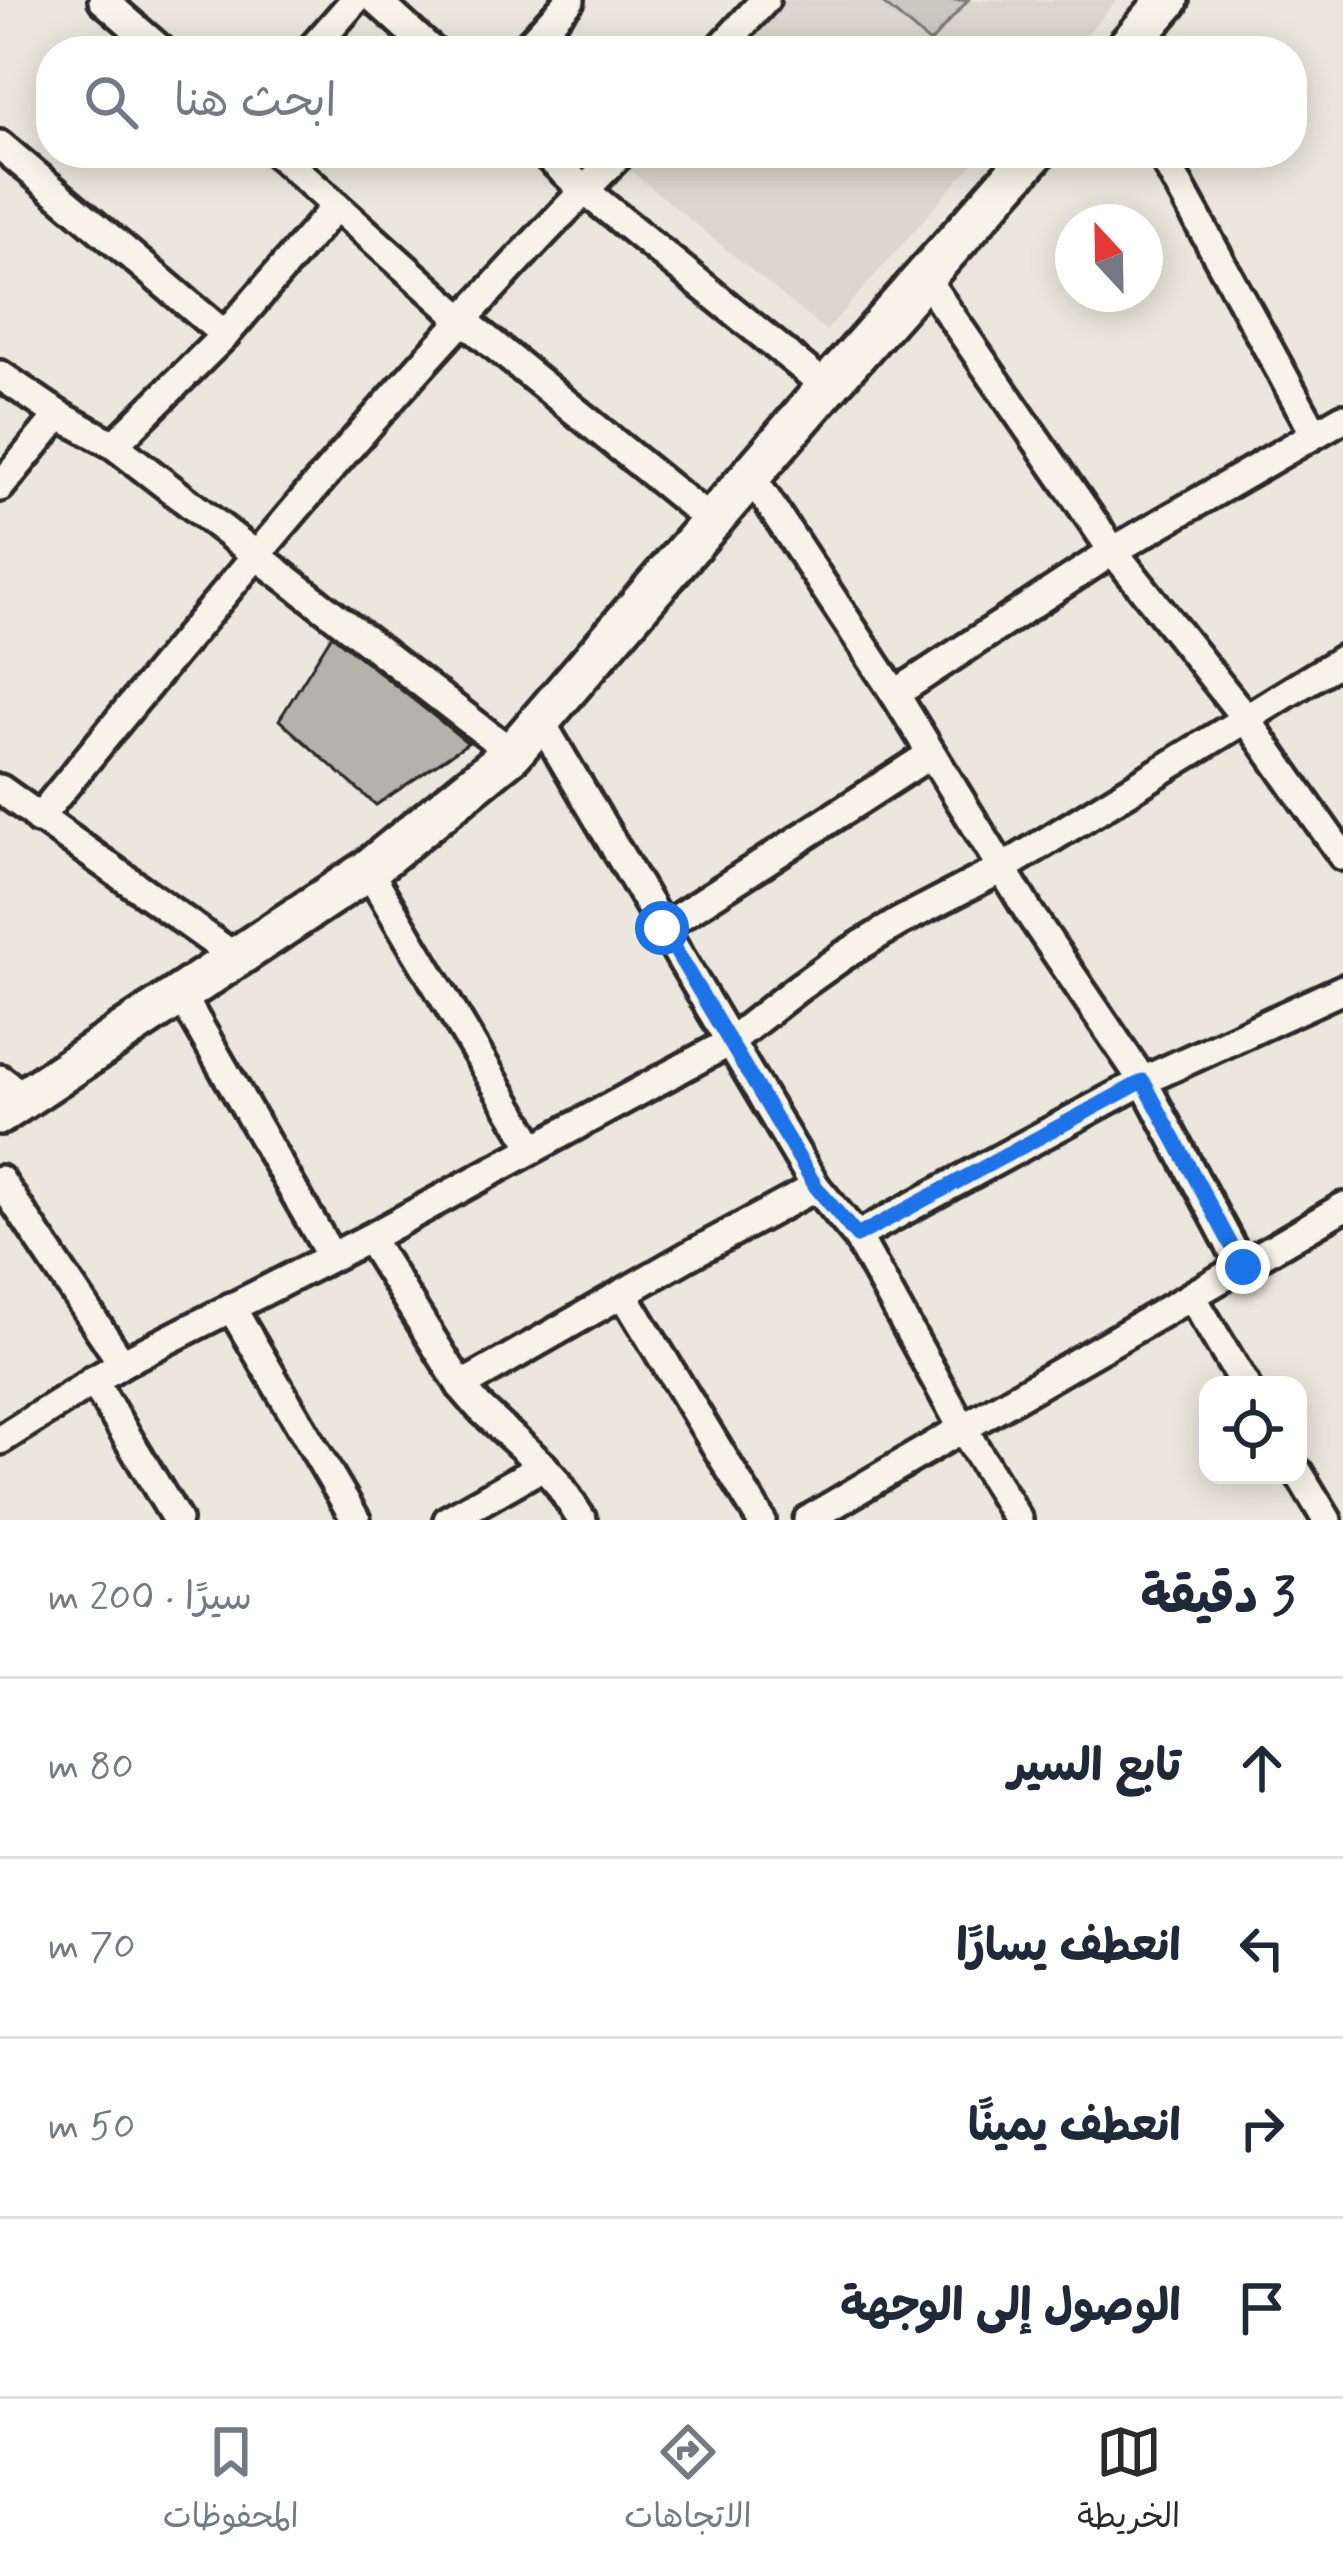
<!DOCTYPE html>
<html lang="ar">
<head>
<meta charset="utf-8">
<style>
  :root { --surface:#fff; --page:#f2f2f3; --text:#1f2937; --muted:#747a83; --line:#e0e1e3; --accent:#2b2b2b }
  body { margin:0; font-family:Mynerve,"Playpen Sans Arabic",sans-serif; background:var(--page); color:var(--text); direction:rtl }
  .controls { position:absolute; right:36px; bottom:36px; display:grid; overflow:hidden; border-radius:24px; box-shadow:0 6px 30px #0003 }
  .controls button { width:108px; height:108px; display:grid; place-items:center; padding:0; border:0; border-bottom:3px solid var(--line); background:var(--surface); color:var(--text); font:60px sans-serif }
  .compass { position:absolute; left:1055px; top:204px; width:108px; height:108px; border-radius:50%; background:var(--surface); box-shadow:0 6px 30px #0003; rotate:338deg }
  .stop { position:absolute; width:36px; height:36px; margin:-27px; border:9px solid #1a73e8; border-radius:50%; background:#fff }
  .stop.end { background:#1a73e8; border-color:#fff; box-shadow:0 3px 12px #0008 }
  .list { margin:0; padding:0; list-style:none }
  h2 { display:flex; justify-content:space-between; align-items:center; height:156px; margin:0; padding:0 48px; font-size:51px }
  h2 small { font-size:39px; font-weight:400; color:var(--muted) }
  .list li { display:grid; grid-template-columns:78px 1fr auto; gap:36px; align-items:center; box-sizing:border-box; height:180px; padding:0 48px; border-top:3px solid var(--line) }
  .list b { display:block; font-size:45px; white-space:nowrap }
  .list em { font-size:39px; font-style:normal; color:var(--muted) }
  .icon { flex:none; width:66px; height:66px; fill:none; stroke:currentColor; stroke-width:2; stroke-linecap:round; stroke-linejoin:round }
  .map { position:relative; flex:none; width:1343px; height:1520px; overflow:hidden; direction:ltr }
  .search { position:absolute; background:var(--surface); box-shadow:0 6px 30px #0003; left:36px; right:36px; top:36px; height:132px; display:flex; align-items:center; gap:30px; box-sizing:border-box; padding:0 42px; border-radius:48px; color:var(--muted); font-size:45px }
  .sheet { height:876px; background:var(--surface) }
  nav { display:flex; justify-content:space-around; align-items:center; box-sizing:border-box; height:168px; border-top:3px solid var(--line); background:var(--surface); font-size:33px; color:var(--muted) }
  nav a { display:grid; justify-items:center; gap:6px }
  nav .on { color:var(--accent) }
  .map>svg:first-child { display:block }
  .built { fill:#dbd7ce }
  .green { fill:#cbc8bf; stroke:#7b7a75; stroke-width:3 }
  .building { fill:#b5b2ab; stroke:#2b2b2b; stroke-width:3 }
  .lines { fill:none; stroke-linecap:round; stroke-linejoin:round }
  .street-casing { stroke:#2b2b2b; stroke-width:36 }
  .secondary-casing { stroke:#2b2b2b; stroke-width:48 }
  .street { stroke:#f7f3e8; stroke-width:27 }
  .secondary { stroke:#f7f3e8; stroke-width:39 }
  .route { stroke:#1a73e8; stroke-width:15 }
</style>
</head>
<body>
<div class="map">
<svg width="1343" height="1520" viewBox="0 0 1343 1520">
  <rect width="100%" height="100%" fill="#ebe7dd"/>
  <filter id="ink" filterUnits="userSpaceOnUse"><feTurbulence type="fractalNoise" baseFrequency=".00833" numOctaves="2"/><feDisplacementMap in="SourceGraphic" scale="24" xChannelSelector="R" yChannelSelector="G"/><feConvolveMatrix kernelMatrix="1 2 1 2 8 2 1 2 1" color-interpolation-filters="sRGB"/></filter>
  <g filter="url(#ink)">
    <g class="built">
      <polygon points="781,0 1117,0 1072,51 734,51"/>
      <polygon points="640,153 982,153 826,331 627,168"/>
    </g>
    <polygon class="green" points="879,0 968,0 930,43"/>
    <polygon class="building" points="332,635 468,743 376,805 279,720"/>
    <g class="lines">
      <g class="street-casing">
        <g id="street">
          <polyline points="103,0 162,51"/>
          <polyline points="376,0 432,51"/>
          <polyline points="310,51 355,0"/>
          <polyline points="523,51 570,0"/>
          <polyline points="718,51 765,0"/>
          <polyline points="0,145 225,335"/>
          <polyline points="277,153 462,319 712,522"/>
          <polyline points="544,153 584,190 827,387"/>
          <polyline points="1161,153 1315,434"/>
          <polyline points="924,277 1113,551 1247,720 1343,856"/>
          <polyline points="0,375 59,415 114,445 512,753"/>
          <polyline points="114,445 225,335 336,206"/>
          <polyline points="751,476 895,694 1030,914 1143,1081 1242,1267"/>
          <polyline points="0,487 59,415"/>
          <polyline points="895,694 1113,551 1343,418"/>
          <polyline points="541,722 816,1187 857,1236 962,1427 1018,1520"/>
          <polyline points="0,789 235,957"/>
          <path d="M 38,819 C 225,590 413,363 621,153"/>
          <polyline points="368,870 533,1147"/>
          <polyline points="662,928 931,754"/>
          <polyline points="180,993 331,1256"/>
          <polyline points="0,1079 26,1099"/>
          <polyline points="0,1180 122,1363"/>
          <polyline points="857,1236 1143,1081 1343,989"/>
          <polyline points="369,1238 461,1386 480,1408 543,1466 558,1483 582,1520"/>
          <polyline points="623,1293 761,1520"/>
          <polyline points="1192,1297 1245,1385"/>
          <polyline points="231,1307 356,1520"/>
          <polyline points="93,1380 177,1520"/>
          <polyline points="461,1386 688,1256 816,1187"/>
          <polyline points="0,1440 122,1363 369,1238 728,1043 798,988 843,956 899,922 1003,868 1343,659"/>
          <polyline points="1298,1472 1327,1520"/>
          <polyline points="448,1520 543,1466"/>
          <path d="M 808,1520 C 985,1413 1165,1313 1343,1207"/>
        </g>
      </g>
      <g class="secondary-casing">
        <g id="secondary">
          <polyline points="1124,51 1168,0"/>
          <polyline points="0,1114 368,870 512,753 827,387 1034,153"/>
        </g>
      </g>
      <use href="#street" class="street"/>
      <use href="#secondary" class="secondary"/>
    </g>
  </g>
  <g class="lines" filter="url(#ink)">
    <polyline class="route" points="662,928 816,1187 857,1236 1143,1081 1243,1267"/>
  </g>
</svg>
<div class="controls">
<button><svg class="icon" aria-label="locate" viewBox="0 0 24 24"><circle cx="12" cy="12" r="6"/><path d="M12 2v4M12 18v4M2 12h4M18 12h4"/></svg></button>
</div>
<svg class="compass" viewBox="-18 -18 36 36"><path d="M0-13l5 13h-10z" fill="#e53935"/><path d="M0 13l5-13h-10z" fill="#747a83"/></svg>
<div class="stop" style="left:662px;top:928px"></div>
<div class="stop end" style="left:1243px;top:1267px"></div>
<div class="search"><svg class="icon" aria-label="search" viewBox="0 0 24 24"><circle cx="10" cy="10" r="6"/><path d="M15 15l6 6"/></svg>ابحث هنا</div>
</div>
<section class="sheet">
<h2>3 دقيقة<small>سيرًا · 200 m</small></h2>
<ul class="list">
<li><svg class="icon" aria-label="ahead" viewBox="0 0 24 24"><path d="M12 20V5M6 11l6-6 6 6"/></svg><div><b>تابع السير</b></div><em>80 m</em></li>
<li><svg class="icon" aria-label="left" viewBox="0 0 24 24"><path d="M17 20v-9H6M10 6l-5 5 5 5"/></svg><div><b>انعطف يسارًا</b></div><em>70 m</em></li>
<li><svg class="icon" aria-label="right" viewBox="0 0 24 24"><path d="M7 20v-9h11M14 6l5 5-5 5"/></svg><div><b>انعطف يمينًا</b></div><em>50 m</em></li>
<li><svg class="icon" aria-label="arrive" viewBox="0 0 24 24"><path d="M6 21V4h12l-3 4 3 4H6"/></svg><div><b>الوصول إلى الوجهة</b></div></li>
</ul>
</section>
<nav>
<a class="on"><svg class="icon" aria-label="map" viewBox="0 0 24 24"><path d="M3 6l6-2 6 2 6-2v14l-6 2-6-2-6 2zM9 4v14M15 6v14"/></svg>الخريطة</a>
<a><svg class="icon" aria-label="directions" viewBox="0 0 24 24"><path d="M12 3l9 9-9 9-9-9zM9 14v-3h6M13 9l2 2-2 2"/></svg>الاتجاهات</a>
<a><svg class="icon" aria-label="saved" viewBox="0 0 24 24"><path d="M7 4h10v16l-5-4-5 4z"/></svg>المحفوظات</a>
</nav>
</body>
</html>
